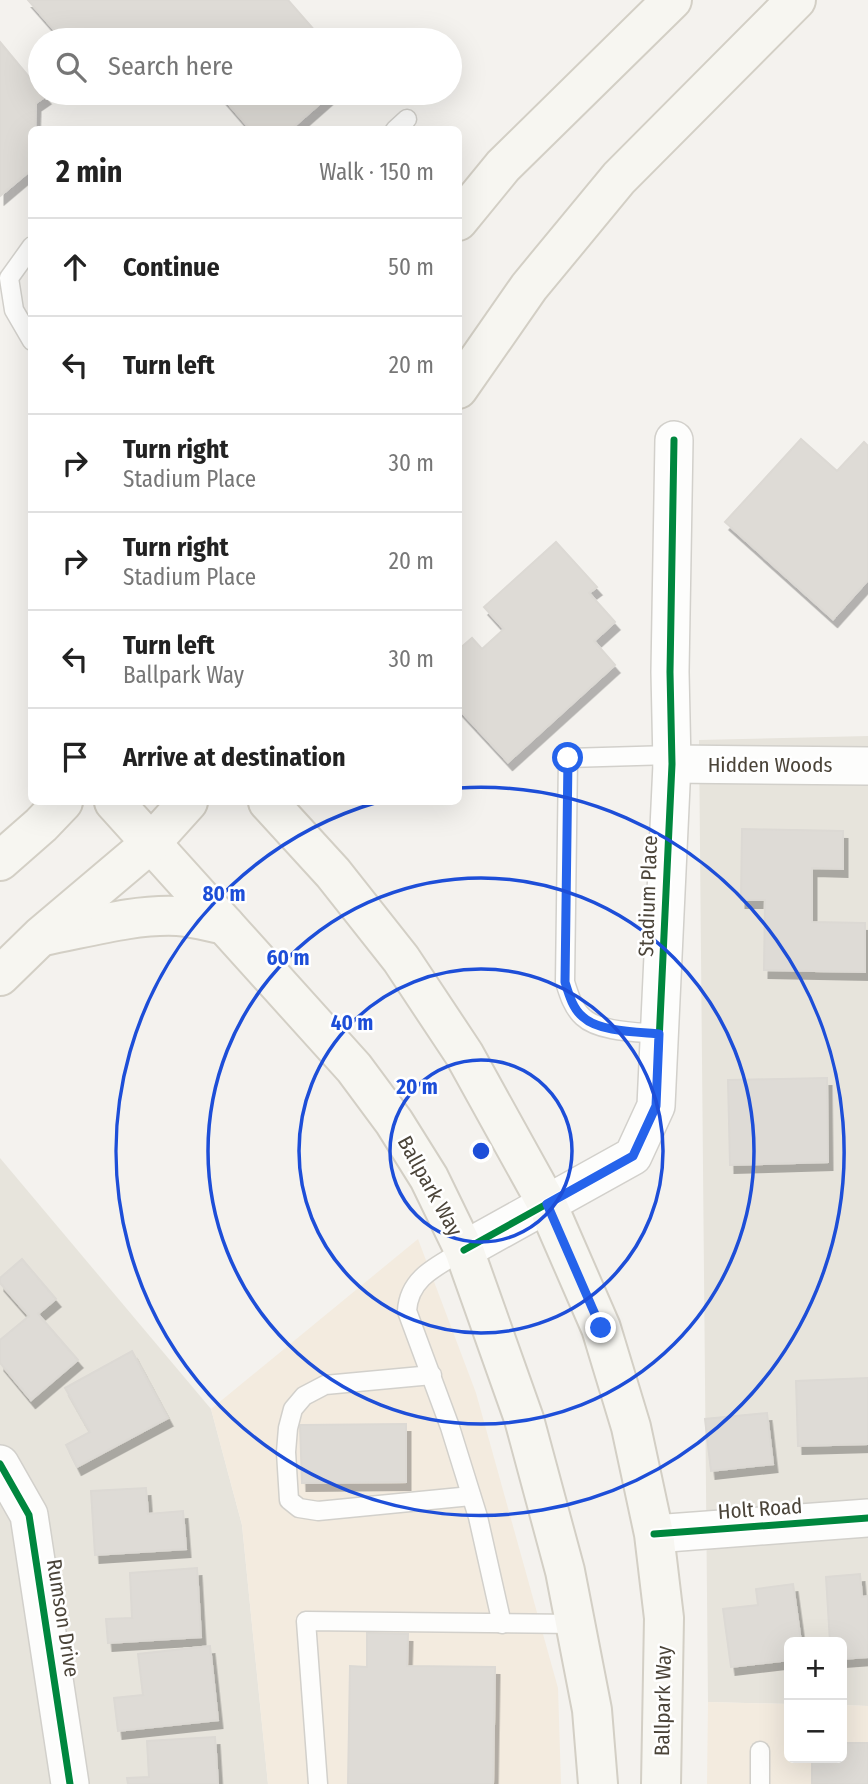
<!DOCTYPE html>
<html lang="en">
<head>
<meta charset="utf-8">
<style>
  :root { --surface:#fff; --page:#f2f2f2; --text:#222; --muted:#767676; --line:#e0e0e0 }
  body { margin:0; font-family:"Fira Sans Condensed",sans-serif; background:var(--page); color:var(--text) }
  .controls { position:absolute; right:21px; bottom:21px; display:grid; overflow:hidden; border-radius:10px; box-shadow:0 7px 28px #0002 }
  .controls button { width:63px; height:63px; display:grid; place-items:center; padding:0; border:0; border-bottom:2px solid var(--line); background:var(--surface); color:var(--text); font:35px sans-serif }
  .stop { position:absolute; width:21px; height:21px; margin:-16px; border:5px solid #2563eb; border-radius:50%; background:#fff }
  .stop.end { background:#2563eb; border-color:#fff; box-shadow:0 2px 7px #0008 }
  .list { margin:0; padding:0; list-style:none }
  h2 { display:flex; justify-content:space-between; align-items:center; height:91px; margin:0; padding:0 28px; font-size:30px }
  h2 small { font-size:23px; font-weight:400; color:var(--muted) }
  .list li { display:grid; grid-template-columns:46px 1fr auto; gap:21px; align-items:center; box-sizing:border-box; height:98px; padding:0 28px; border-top:2px solid var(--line) }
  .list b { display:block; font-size:26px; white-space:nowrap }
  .list p { margin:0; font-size:23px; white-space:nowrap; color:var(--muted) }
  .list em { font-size:23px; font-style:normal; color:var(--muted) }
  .icon { flex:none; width:38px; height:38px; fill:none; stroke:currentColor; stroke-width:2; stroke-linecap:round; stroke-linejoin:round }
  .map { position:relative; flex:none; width:868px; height:1784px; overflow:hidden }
  .search { position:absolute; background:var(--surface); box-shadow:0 7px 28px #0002; left:28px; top:28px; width:434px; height:77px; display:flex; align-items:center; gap:18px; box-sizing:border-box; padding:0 24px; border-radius:38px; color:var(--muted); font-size:26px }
  .panel { position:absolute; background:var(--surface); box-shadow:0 7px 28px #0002; left:28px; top:126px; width:434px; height:679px; border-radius:10px }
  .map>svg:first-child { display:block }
  .residential { fill:#e7e4dc }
  .commercial { fill:#f3ebdf }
  .building { fill:#dedbd6; stroke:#dcd9d4; stroke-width:2; filter:url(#shadow) }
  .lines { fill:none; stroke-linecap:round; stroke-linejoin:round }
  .lane-casing { stroke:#d2d0cb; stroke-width:21 }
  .street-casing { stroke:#d2d0cb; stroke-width:40 }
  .secondary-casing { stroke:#d3cfc5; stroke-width:42 }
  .lane { stroke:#fdfdfc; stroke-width:18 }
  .street { stroke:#fdfdfc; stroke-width:37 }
  .secondary { stroke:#f7f6f1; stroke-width:38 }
  .cycleway-casing { stroke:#fff; stroke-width:11 }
  .cycleway { stroke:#00873e; stroke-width:7 }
  .route { stroke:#2563eb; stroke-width:9 }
  .ring { fill:none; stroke:#1d4ed8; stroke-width:3.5 }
  .labels { text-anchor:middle; stroke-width:5; stroke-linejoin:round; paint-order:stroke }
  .street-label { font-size:21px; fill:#4b4439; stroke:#fff }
  .centre { fill:#1d4ed8; stroke:#fff; stroke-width:3.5 }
  .ring-label { font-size:21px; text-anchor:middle; font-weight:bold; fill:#1d4ed8; stroke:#fff; stroke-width:5; stroke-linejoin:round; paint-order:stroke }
</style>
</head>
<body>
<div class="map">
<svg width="868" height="1784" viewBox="0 0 868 1784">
  <defs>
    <filter id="shadow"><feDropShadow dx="4.5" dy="8" stdDeviation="0" flood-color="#0004"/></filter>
  </defs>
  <rect width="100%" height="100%" fill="#f4f2ee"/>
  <g class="residential">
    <polygon points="868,736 868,1706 842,1705 842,1642 789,1642 789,1704 708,1702 699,740"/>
    <polygon points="0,1158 211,1409 242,1525 268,1784 0,1784"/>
  </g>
  <g class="commercial">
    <polygon points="418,1239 476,1393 558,1688 561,1784 268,1784 242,1525 211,1409"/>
    <polygon points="708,1702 789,1704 789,1758 842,1758 842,1705 868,1706 868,1784 707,1784"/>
  </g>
  <g class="building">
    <polygon points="28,0 288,0 323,40 173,40 169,36 120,34 113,40 63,40"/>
    <polygon points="0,42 40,90 40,93 43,93 46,96 36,103 35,130 32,130 32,169 0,196"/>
    <polygon points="219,93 332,93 290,130 251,130"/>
    <polygon points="801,439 837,471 864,442 868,446 868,580 833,619 725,522"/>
    <polygon points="556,542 597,587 589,593 615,622 594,641 615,665 508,762 458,708 458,650 472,638 482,649 504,629 484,607"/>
    <polygon points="742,829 843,831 843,869 812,868 812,922 865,923 865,972 764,970 765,900 741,900"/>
    <polygon points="827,1078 828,1162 730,1165 728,1080"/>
    <polygon points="22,1259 56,1299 38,1314 78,1360 31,1400 0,1363 0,1340 29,1316 0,1283 0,1278"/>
    <polygon points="132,1351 168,1418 77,1467 66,1445 90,1432 65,1388"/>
    <polygon points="868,1378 868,1444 798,1446 796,1381"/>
    <polygon points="767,1413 773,1464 711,1471 705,1419"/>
    <polygon points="406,1424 406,1482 302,1483 300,1425"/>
    <polygon points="146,1488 148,1514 183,1511 186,1549 95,1555 91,1491"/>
    <polygon points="197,1568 201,1637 108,1643 106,1619 132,1618 130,1573"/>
    <polygon points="860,1574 862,1597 868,1596 868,1657 842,1659 842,1642 830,1642 826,1577"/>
    <polygon points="793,1584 801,1642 789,1642 789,1660 731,1667 723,1609 758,1605 756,1589"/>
    <polygon points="367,1633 408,1634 407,1666 495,1667 493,1784 348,1784 350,1666 367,1667"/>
    <polygon points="210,1646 218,1720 118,1731 114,1698 143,1695 138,1654"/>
    <polygon points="215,1737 218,1784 128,1784 127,1778 149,1777 147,1741"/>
    <polygon points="842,1743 868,1743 868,1784 812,1784 812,1758 842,1758"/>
  </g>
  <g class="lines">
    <g class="lane-casing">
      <g id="lane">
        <polyline points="395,130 407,119"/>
        <polyline points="32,246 9,278 14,310 32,341"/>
        <path d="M 659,1034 C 638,1032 599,1032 583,1017 C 573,1008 569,995 565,982 L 568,758 L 671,755"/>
        <path d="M 464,1250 C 438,1266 409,1277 407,1311 L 450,1427 L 478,1517 L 502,1624"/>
        <polyline points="432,1375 325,1385 304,1396 293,1409 288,1428 286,1452 289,1500 299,1508 318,1511 471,1496"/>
        <polyline points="318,1784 306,1621 575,1624"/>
        <polyline points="760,1784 760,1751"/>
      </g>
    </g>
    <g class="street-casing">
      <g id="street">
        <polyline points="672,764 868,766"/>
        <polyline points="464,1250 633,1156 656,1106 672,764 670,672 674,440"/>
        <polyline points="0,1464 29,1515 70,1784"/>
        <polyline points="654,1534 868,1518"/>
      </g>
    </g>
    <g class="secondary-casing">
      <g id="secondary">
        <polyline points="458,221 503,166 672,0"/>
        <polyline points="458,389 529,287 619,178 796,0"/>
        <polyline points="114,802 354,1068 394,1122 429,1178 464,1250 524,1419 565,1571 592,1710 598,1784"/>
        <polyline points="268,802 333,873 401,959 464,1054 547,1204 601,1328 631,1427 654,1534 664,1618 661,1784"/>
        <polyline points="0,861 41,825 63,802"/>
        <path d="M 43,936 C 86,928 134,914 177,916 C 193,917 210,922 225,925"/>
        <polyline points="0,976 41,936 151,843 188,802"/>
      </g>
    </g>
    <use href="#lane" class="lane"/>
    <use href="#street" class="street"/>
    <use href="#secondary" class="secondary"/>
    <g class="cycleway-casing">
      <g id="cycleway">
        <polyline points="464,1250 633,1156 656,1106 672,764 670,672 674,440"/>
        <polyline points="0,1464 29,1515 70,1784"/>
        <polyline points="654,1534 868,1518"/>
      </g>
    </g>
    <use href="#cycleway" class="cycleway"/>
  </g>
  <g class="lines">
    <path class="route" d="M 568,758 L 565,982 C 569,995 573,1009 583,1017 C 599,1032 638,1032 659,1034 L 656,1106 L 633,1156 L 547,1204 L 601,1328"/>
  </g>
  <g class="ring">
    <circle cx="481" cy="1151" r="91"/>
    <circle cx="481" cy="1151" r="182"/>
    <circle cx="481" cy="1151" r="273"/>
    <path d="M459 788A364 364 0 1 1 378 802"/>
  </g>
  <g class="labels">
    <g class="street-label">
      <text x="770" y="772">Hidden Woods</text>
      <text transform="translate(648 896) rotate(-88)" y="7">Stadium Place</text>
      <text transform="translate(430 1186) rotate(61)" y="7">Ballpark Way</text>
      <text transform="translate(760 1509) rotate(-4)" y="7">Holt Road</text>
      <text transform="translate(63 1618) rotate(81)" y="7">Rumson Drive</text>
      <text transform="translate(663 1701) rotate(-89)" y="7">Ballpark Way</text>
    </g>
  </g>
  <circle cx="481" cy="1151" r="10" class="centre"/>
  <g class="ring-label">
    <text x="224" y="901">80 m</text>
    <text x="288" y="965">60 m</text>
    <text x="352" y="1030">40 m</text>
    <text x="417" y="1094">20 m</text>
  </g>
</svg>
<div class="controls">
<button>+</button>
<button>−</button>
</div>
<div class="stop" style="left:568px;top:758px"></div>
<div class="stop end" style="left:601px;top:1328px"></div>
<div class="search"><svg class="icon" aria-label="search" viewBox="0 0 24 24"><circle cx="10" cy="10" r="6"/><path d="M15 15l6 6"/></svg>Search here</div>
<section class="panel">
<h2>2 min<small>Walk · 150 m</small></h2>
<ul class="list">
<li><svg class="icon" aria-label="ahead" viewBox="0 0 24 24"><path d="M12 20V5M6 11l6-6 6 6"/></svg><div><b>Continue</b></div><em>50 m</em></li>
<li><svg class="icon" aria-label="left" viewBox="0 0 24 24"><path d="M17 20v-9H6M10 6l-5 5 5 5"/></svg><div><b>Turn left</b></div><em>20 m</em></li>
<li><svg class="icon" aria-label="right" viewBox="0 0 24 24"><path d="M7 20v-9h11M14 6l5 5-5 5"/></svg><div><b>Turn right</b><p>Stadium Place</p></div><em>30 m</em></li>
<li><svg class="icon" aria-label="right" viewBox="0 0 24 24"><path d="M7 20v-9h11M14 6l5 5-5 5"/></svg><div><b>Turn right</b><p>Stadium Place</p></div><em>20 m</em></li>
<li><svg class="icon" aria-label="left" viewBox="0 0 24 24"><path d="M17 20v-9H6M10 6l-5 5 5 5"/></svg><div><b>Turn left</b><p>Ballpark Way</p></div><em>30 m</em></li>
<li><svg class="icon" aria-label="arrive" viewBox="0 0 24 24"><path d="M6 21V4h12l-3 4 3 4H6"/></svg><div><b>Arrive at destination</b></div></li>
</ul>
</section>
</div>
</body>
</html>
